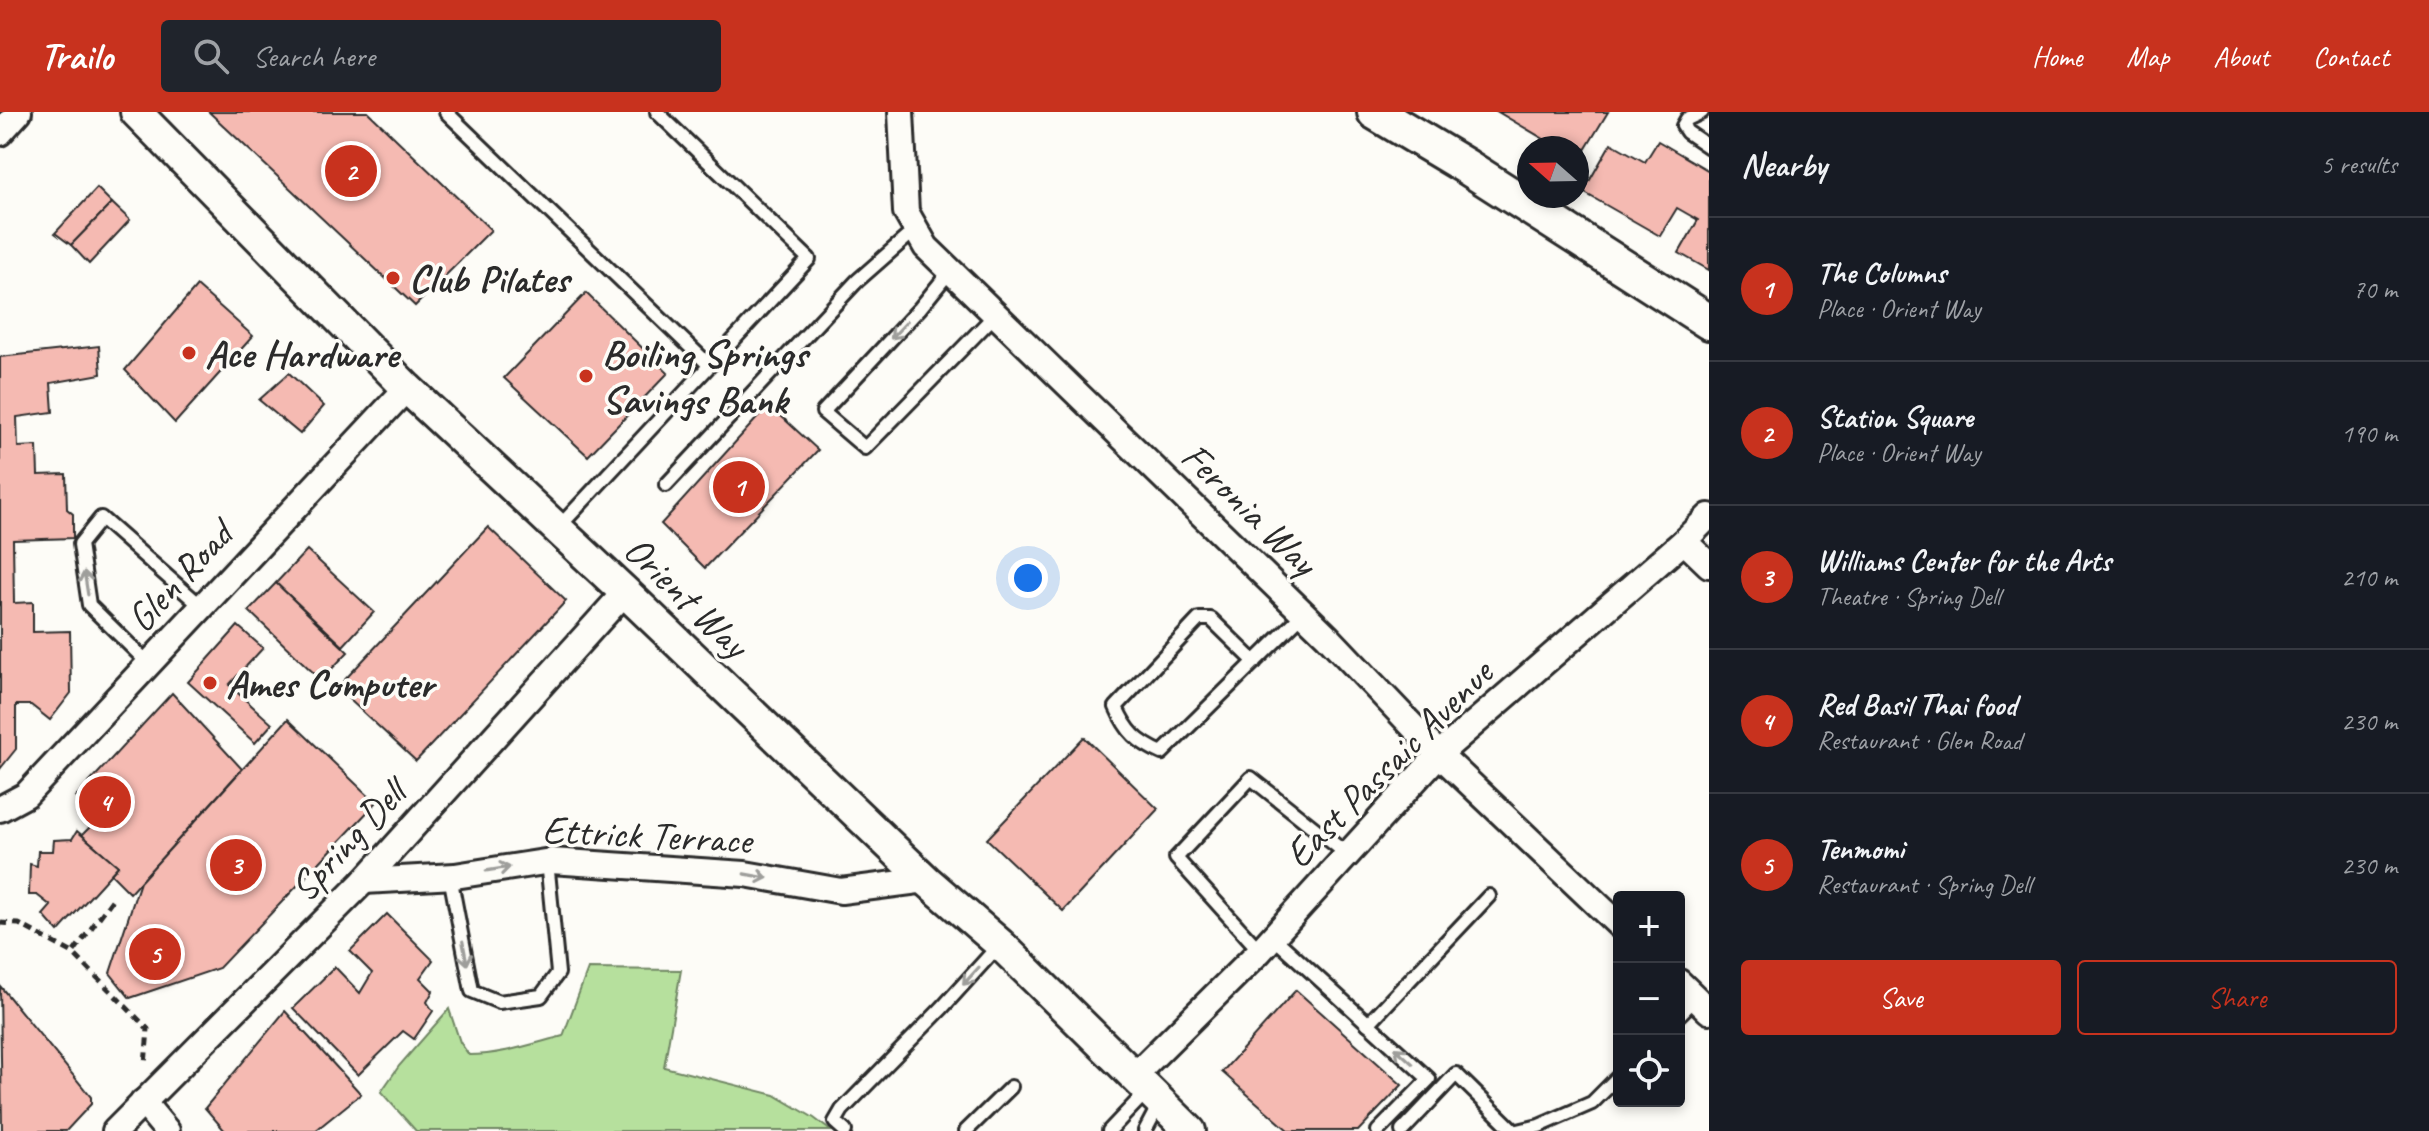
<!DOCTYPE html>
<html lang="en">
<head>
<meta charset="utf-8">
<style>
  :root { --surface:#171b24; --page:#20242c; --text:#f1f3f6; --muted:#9ea1a6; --line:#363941; --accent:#c8321e }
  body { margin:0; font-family:Caveat,sans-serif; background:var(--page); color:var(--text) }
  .controls { position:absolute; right:24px; bottom:24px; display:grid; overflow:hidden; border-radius:8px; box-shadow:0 4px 12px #0003 }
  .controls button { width:72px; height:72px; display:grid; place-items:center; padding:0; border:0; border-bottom:2px solid var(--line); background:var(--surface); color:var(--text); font:40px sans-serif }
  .compass { position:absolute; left:1517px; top:24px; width:72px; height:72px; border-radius:50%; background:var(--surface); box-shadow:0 4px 12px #0003; rotate:290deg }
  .you { position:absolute; left:1028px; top:466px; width:28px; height:28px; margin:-20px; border:6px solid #fff; border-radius:50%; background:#1a73e8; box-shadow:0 0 0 12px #1a73e833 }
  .badge { display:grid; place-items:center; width:52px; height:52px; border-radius:50%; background:var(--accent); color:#fff; font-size:26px; font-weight:700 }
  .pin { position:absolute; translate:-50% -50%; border:4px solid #fff; box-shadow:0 2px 8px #0006 }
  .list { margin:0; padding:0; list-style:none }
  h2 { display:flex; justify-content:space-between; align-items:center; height:104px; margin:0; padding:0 32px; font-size:34px }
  h2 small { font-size:26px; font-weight:400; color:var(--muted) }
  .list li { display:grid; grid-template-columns:52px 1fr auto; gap:24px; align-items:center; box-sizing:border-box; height:144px; padding:0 32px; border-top:2px solid var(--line) }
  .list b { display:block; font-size:30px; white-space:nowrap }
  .list p { margin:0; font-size:26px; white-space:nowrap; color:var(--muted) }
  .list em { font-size:26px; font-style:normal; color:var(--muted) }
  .actions { display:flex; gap:16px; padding:24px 32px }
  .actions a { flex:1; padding:18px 0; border:2px solid var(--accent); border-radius:8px; text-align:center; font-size:28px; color:var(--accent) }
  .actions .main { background:var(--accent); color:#fff }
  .icon { flex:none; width:44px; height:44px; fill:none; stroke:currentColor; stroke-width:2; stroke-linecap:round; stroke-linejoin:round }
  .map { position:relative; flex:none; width:1709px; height:1019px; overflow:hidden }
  header { display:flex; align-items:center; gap:48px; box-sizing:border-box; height:112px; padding:0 40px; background:var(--accent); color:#fff }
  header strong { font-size:38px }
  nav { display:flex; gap:44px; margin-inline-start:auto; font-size:28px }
  .search { width:560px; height:72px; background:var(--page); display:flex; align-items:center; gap:20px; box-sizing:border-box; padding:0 28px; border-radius:8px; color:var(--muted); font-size:30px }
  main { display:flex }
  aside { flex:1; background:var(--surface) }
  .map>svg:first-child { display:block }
  .green { fill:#b6e09d; stroke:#708664; stroke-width:2 }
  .building { fill:#f5bab2; stroke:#2b2b2b; stroke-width:2 }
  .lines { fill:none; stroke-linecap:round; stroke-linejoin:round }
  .service-casing { stroke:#2b2b2b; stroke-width:18 }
  .minor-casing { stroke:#2b2b2b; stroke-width:30 }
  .tertiary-casing { stroke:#2b2b2b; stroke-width:36 }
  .secondary-casing { stroke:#2b2b2b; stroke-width:40 }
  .path { stroke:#2b2b2b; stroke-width:5; stroke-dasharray:8 6; stroke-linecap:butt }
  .service { stroke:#fdfcf7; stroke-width:12 }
  .minor { stroke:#fdfcf7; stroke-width:24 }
  .tertiary { stroke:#fdfcf7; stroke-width:30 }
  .secondary { stroke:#fdfcf7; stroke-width:34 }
  .oneway { stroke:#9e9e9b }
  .poi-dot { fill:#c8321e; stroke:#fdfcf7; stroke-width:3 }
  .labels { text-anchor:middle; stroke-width:7; stroke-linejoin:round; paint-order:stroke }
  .poi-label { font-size:40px; font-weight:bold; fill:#2b2b2b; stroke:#fdfcf7; text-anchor:start }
  .street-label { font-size:40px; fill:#2b2b2b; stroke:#fdfcf7 }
</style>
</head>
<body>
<header>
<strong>Trailo</strong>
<div class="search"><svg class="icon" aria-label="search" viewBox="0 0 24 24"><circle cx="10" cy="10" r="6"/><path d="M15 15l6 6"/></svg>Search here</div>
<nav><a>Home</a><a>Map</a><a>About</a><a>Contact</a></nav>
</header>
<main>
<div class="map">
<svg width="1709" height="1019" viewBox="0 0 1709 1019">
  <rect width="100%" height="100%" fill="#fdfcf7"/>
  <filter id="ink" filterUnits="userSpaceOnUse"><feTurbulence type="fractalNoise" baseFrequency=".0125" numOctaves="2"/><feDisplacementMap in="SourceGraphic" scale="16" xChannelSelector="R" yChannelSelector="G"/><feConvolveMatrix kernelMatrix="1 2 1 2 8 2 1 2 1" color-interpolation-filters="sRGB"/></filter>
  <g filter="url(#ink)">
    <path class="green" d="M 588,857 L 681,858 L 664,955 L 775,983 L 814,1006 L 831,1019 L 416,1019 L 381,980 L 399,954 L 449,897 L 460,930 L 469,943 C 501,943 532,932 563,924 Z"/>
    <g class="building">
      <polygon points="209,0 368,0 491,118 415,194"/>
      <polygon points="1498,0 1608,0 1579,48 1577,47 1577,36 1559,36"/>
      <polygon points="1658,29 1709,59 1709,158 1679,141 1698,108 1677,96 1660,124 1583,80 1611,31 1645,50"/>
      <polygon points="97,76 112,91 71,133 55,121"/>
      <polygon points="112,91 130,108 89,152 71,133"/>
      <polygon points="197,174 253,224 175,311 125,258"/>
      <polygon points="586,181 668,261 588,344 504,266"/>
      <polygon points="99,234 101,262 51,271 53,300 17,305 18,335 37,334 38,363 66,362 67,397 73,402 73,426 13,428 14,491 33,490 33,520 70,519 71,581 50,608 31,593 16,593 16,637 0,657 0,245"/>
      <polygon points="289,261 324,294 300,322 259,288"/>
      <polygon points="769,293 818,338 705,456 661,412"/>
      <polygon points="488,415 566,489 416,649 337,576"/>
      <polygon points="307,438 374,500 343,534 276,471"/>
      <polygon points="276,471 348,540 321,568 249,499"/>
      <polygon points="238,514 263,536 229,573 272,612 255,631 188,570"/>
      <polygon points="172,581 242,657 130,781 111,762 118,754 82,723 97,708 76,685"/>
      <polygon points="288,607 376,691 219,856 130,886 110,861 140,770"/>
      <polygon points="1084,625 1158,697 1063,799 987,727"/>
      <polygon points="77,719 118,754 58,820 43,803 51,794 37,783 29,783 30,752 37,754 38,739 53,739 54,728 72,727"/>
      <polygon points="387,802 433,848 420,866 433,879 427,890 433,899 414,927 403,919 358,963 293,896 335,855 360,881 372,861 350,839"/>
      <polygon points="0,874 91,985 91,992 66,1019 2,1019"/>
      <polygon points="1296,878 1402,973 1358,1019 1289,1019 1222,960"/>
      <polygon points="285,899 361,982 315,1019 225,1019 205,996"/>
    </g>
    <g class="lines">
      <g class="service-casing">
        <g id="service">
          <polyline points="446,0 709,253"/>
          <polyline points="1702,0 1687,7 1683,14 1687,20 1709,35"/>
          <polyline points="950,159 920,196 823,300 865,336 995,203"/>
          <polyline points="666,373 857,169 915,118"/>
          <polyline points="558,416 809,147 657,0"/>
          <path d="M 1255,550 L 1211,507 L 1199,507 L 1116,595 C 1127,620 1137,630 1162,641 L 1304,501"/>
          <polyline points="149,552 89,493 80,432 101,406 202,495"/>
          <polyline points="450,764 472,879 499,890 541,884 558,861 547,749"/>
          <polyline points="1273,825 1429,967 1378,1019"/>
          <polyline points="1260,839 1176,746 1251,666 1348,743"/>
          <polyline points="1679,903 1696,886"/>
          <polyline points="1368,912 1489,784"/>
          <polyline points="845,1019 835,1010 842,998 942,896 1000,832"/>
          <polyline points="966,1019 1011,975"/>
          <polyline points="1109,1019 1148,978"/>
          <polyline points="1145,1019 1154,1002 1156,989"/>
          <polyline points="1402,1019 1456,962 1514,1019"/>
          <polyline points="1518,1019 1539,1014 1592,991 1619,964"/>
        </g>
      </g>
      <g class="minor-casing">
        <g id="minor">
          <polyline points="901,0 906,100 926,135 1328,525 1439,642 1619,813"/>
          <polyline points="0,21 19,0"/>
          <polyline points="1684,429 1709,453"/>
          <polyline points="0,697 26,683 407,276"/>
          <polyline points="364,769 455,764 551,749 745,762 841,779 926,768"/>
          <polyline points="1679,870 1709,899"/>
          <polyline points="1134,964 1260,839 1439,642 1684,429 1709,404"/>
          <polyline points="143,990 167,1019"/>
          <polyline points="115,1019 364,769 625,480"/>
        </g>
      </g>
      <g class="tertiary-casing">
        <polyline id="tertiary" points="136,0 407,276 625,480 926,768 1000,832 1190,1019"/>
      </g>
      <g class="secondary-casing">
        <polyline id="secondary" points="1375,0 1467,55 1709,210"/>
      </g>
      <g class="path">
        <polyline points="112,788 73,841 148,917 145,953"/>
        <polyline points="0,811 19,812 73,841"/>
      </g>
      <use href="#service" class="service"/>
      <use href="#minor" class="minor"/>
      <use href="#tertiary" class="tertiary"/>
      <use href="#secondary" class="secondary"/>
    </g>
    <defs><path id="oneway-shaft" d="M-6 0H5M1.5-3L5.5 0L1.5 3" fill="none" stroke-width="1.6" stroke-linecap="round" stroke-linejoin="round" transform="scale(2)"/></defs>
    <g class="oneway">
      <use href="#oneway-shaft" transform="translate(899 218) rotate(133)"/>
      <use href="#oneway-shaft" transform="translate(86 471) rotate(-99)"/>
      <use href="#oneway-shaft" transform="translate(498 757) rotate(-9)"/>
      <use href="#oneway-shaft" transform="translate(756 764) rotate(10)"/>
      <use href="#oneway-shaft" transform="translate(465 841) rotate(79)"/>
      <use href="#oneway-shaft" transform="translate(971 864) rotate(132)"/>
      <use href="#oneway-shaft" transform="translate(1404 944) rotate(-138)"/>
    </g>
  </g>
  <g class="poi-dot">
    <circle cx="393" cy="166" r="8"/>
    <circle cx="189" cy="241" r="8"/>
    <circle cx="586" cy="264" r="8"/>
    <circle cx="210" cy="571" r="8"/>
  </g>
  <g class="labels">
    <g class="poi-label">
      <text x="409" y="180">Club Pilates</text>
      <text x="205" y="255">Ace Hardware</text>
      <text x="602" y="255">Boiling Springs<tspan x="602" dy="46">Savings Bank</tspan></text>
      <text x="226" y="585">Ames Computer</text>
    </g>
    <g class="street-label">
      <text transform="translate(1250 396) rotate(44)" y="14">Feronia Way</text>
      <text transform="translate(179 464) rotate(-47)" y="14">Glen Road</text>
      <text transform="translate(687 484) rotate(44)" y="14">Orient Way</text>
      <text transform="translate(1388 651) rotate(-45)" y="14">East Passaic Avenue</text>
      <text transform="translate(647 722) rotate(3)" y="14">Ettrick Terrace</text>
      <text transform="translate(347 728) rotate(-47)" y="14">Spring Dell</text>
    </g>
  </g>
</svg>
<div class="controls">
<button>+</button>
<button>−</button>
<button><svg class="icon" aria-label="locate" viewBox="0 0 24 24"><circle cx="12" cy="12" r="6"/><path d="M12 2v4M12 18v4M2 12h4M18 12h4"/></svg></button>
</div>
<svg class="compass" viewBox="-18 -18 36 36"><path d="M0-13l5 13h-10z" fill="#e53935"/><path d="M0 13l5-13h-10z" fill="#9ea1a6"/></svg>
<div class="you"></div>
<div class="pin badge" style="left:739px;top:375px">1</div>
<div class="pin badge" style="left:351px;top:59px">2</div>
<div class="pin badge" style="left:236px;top:753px">3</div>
<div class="pin badge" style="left:105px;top:690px">4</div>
<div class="pin badge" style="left:155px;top:842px">5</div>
</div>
<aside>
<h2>Nearby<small>5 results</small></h2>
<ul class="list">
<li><span class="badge">1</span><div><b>The Columns</b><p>Place · Orient Way</p></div><em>70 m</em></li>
<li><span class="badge">2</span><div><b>Station Square</b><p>Place · Orient Way</p></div><em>190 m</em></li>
<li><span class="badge">3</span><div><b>Williams Center for the Arts</b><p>Theatre · Spring Dell</p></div><em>210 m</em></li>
<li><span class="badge">4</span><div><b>Red Basil Thai food</b><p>Restaurant · Glen Road</p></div><em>230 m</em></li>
<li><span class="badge">5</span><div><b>Tenmomi</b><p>Restaurant · Spring Dell</p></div><em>230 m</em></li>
</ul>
<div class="actions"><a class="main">Save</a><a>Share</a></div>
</aside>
</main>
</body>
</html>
